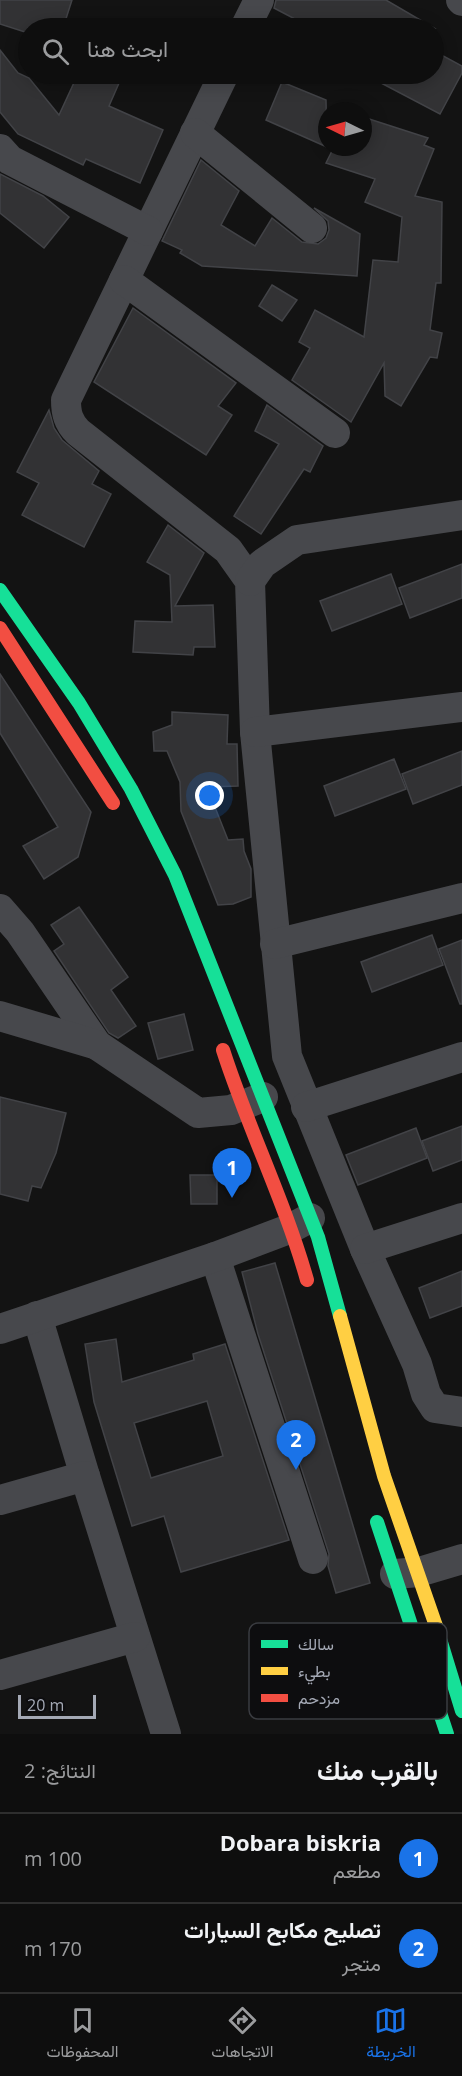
<!DOCTYPE html>
<html lang="ar">
<head>
<meta charset="utf-8">
<style>
  :root { --surface:#0e0e0e; --page:#171717; --text:#f1f3f6; --muted:#9b9c9e; --line:#2e2e2e; --accent:#1a73e8 }
  body { margin:0; font-family:"Open Sans",Vazirmatn,sans-serif; background:var(--page); color:var(--text); direction:rtl }
  .compass { position:absolute; left:318px; top:102px; width:54px; height:54px; border-radius:50%; background:var(--surface); box-shadow:0 3px 15px #0003; rotate:275deg }
  .scale { position:absolute; left:18px; bottom:15px; width:78px; box-sizing:border-box; padding-left:6px; border:3px solid #a4a9b5; border-top:0; font-size:16px; line-height:21px; white-space:nowrap; color:#a4a9b5; -webkit-text-stroke:4px #0d0d0f; paint-order:stroke }
  .you { position:absolute; left:210px; top:796px; width:21px; height:21px; margin:-15px; border:4px solid #fff; border-radius:50%; background:#1a73e8; box-shadow:0 0 0 9px #1a73e833 }
  .badge { display:grid; place-items:center; width:39px; height:39px; border-radius:50%; background:var(--accent); color:#fff; font-size:20px; font-weight:700 }
  .pin { position:absolute; translate:-50% -50px; filter:drop-shadow(0 2px 3px #0008) }
  .pin::after { content:''; position:absolute; top:32px; width:21px; height:18px; background:inherit; clip-path:polygon(0 0,100% 0,50% 100%) }
  .list { margin:0; padding:0; list-style:none }
  h2 { display:flex; justify-content:space-between; align-items:center; height:78px; margin:0; padding:0 24px; font-size:26px }
  h2 small { font-size:20px; font-weight:400; color:var(--muted) }
  .list li { display:grid; grid-template-columns:39px 1fr auto; gap:18px; align-items:center; box-sizing:border-box; height:90px; padding:0 24px; border-top:2px solid var(--line) }
  .list b { display:block; font-size:22px; white-space:nowrap }
  .list p { margin:0; font-size:20px; white-space:nowrap; color:var(--muted) }
  .list em { font-size:20px; font-style:normal; color:var(--muted) }
  .icon { flex:none; width:33px; height:33px; fill:none; stroke:currentColor; stroke-width:2; stroke-linecap:round; stroke-linejoin:round }
  .map { position:relative; flex:none; width:462px; height:1734px; overflow:hidden; direction:ltr }
  .search { position:absolute; background:var(--surface); box-shadow:0 3px 15px #0003; left:18px; right:18px; top:18px; height:66px; display:flex; align-items:center; gap:15px; box-sizing:border-box; padding:0 21px; border-radius:33px; color:var(--muted); font-size:22px }
  .sheet { height:258px; background:var(--surface) }
  nav { display:flex; justify-content:space-around; align-items:center; box-sizing:border-box; height:84px; border-top:2px solid var(--line); background:var(--surface); font-size:16px; color:var(--muted) }
  nav a { display:grid; justify-items:center; gap:3px }
  nav .on { color:var(--accent) }
  .map>svg:first-child { display:block }
  .building { fill:#323234; stroke:#424347; stroke-width:1.5; fill-rule:evenodd }
  .lines { fill:none; stroke-linecap:round; stroke-linejoin:round }
  .street { stroke:#47484c; stroke-width:30 }
  .fast { stroke:#16e098; stroke-width:14 }
  .slow { stroke:#ffcf43; stroke-width:14 }
  .jam { stroke:#f24e42; stroke-width:14 }
  .key { fill:#0d0d0f; stroke:#3a3c41; stroke-width:1.5 }
  .key-label { font-size:16px; fill:#a4a9b5 }
</style>
</head>
<body>
<div class="map">
<svg width="462" height="1734" viewBox="0 0 462 1734">
  <rect width="100%" height="100%" fill="#131313"/>
  <g class="building">
    <polygon points="0,0 72,0 63,28 28,28 28,33 0,24"/>
    <polygon points="276,0 386,0 434,28 312,28 274,8"/>
    <polygon points="0,50 18,73 29,78 59,115 78,74 123,74 109,106 163,130 140,183 86,159 83,165 18,134 0,112"/>
    <polygon points="434,51 462,66 462,73 440,114 364,74 434,74"/>
    <polygon points="282,82 326,100 327,147 266,120"/>
    <polygon points="363,117 428,138 424,145 434,149 415,196 442,202 441,283 436,283 430,330 442,333 437,358 430,357 401,406 385,396 384,363 351,422 292,380 310,348 299,342 315,310 364,337 373,260 398,262 402,217 365,202 375,179 326,163 334,147 363,147"/>
    <polygon points="201,160 239,191 221,225 255,246 272,218 302,242 318,244 326,238 329,230 328,221 314,208 360,234 357,276 202,266 180,253 182,250 162,241"/>
    <polygon points="0,174 43,196 69,217 44,248 0,213"/>
    <polygon points="272,285 297,300 282,321 259,306"/>
    <polygon points="133,308 236,383 218,406 232,415 206,455 94,382"/>
    <polygon points="267,405 323,446 310,472 304,469 261,534 234,516 279,444 255,431"/>
    <polygon points="49,410 54,428 62,440 99,471 92,484 111,494 84,547 22,515 39,483 17,472"/>
    <polygon points="168,525 204,553 175,606 213,605 215,647 194,647 193,655 133,652 135,621 172,622 170,575 147,562"/>
    <polygon points="462,564 462,598 410,618 399,588"/>
    <polygon points="391,574 402,604 332,631 320,601"/>
    <polygon points="0,674 91,812 78,857 44,879 23,846 58,827 0,733"/>
    <polygon points="172,712 228,715 227,744 237,744 238,786 207,787 228,840 243,839 244,851 251,869 251,897 233,904 218,905 181,811 180,782 167,751 154,751 153,732 172,725"/>
    <polygon points="462,751 462,785 413,804 402,774"/>
    <polygon points="394,759 406,789 335,816 324,786"/>
    <polygon points="79,907 128,977 111,990 136,1026 118,1038 109,1033 54,951 64,944 51,925"/>
    <polygon points="432,935 443,965 372,992 361,962"/>
    <polygon points="462,940 462,1004 460,1004 439,949"/>
    <polygon points="184,1014 193,1050 158,1059 148,1023"/>
    <polygon points="0,1097 66,1113 56,1153 41,1188 32,1186 28,1201 0,1194"/>
    <polygon points="462,1126 462,1160 433,1171 422,1141"/>
    <polygon points="416,1128 427,1158 358,1185 346,1155"/>
    <polygon points="190,1175 217,1175 217,1204 191,1204"/>
    <polygon points="275,1263 370,1583 336,1593 328,1566 329,1554 258,1334 242,1272"/>
    <polygon points="462,1271 462,1306 430,1318 419,1288"/>
    <path d="M 116,1339 L 122,1382 L 194,1360 L 193,1354 L 225,1344 L 289,1540 L 181,1572 L 164,1516 L 132,1526 L 94,1402 L 85,1344 ZM 207,1401 L 223,1456 L 151,1478 L 134,1423 Z"/>
  </g>
  <g class="lines">
    <g class="street">
      <polyline points="461,0 462,1"/>
      <polyline points="245,28 259,0"/>
      <path d="M 224,74 L 66,400 C 66,413 68,422 78,432 L 228,550 L 250,581 L 255,732 L 287,1056 L 365,1249 L 417,1364 L 426,1394 L 435,1408 L 462,1412"/>
      <polyline points="195,133 312,228"/>
      <polyline points="0,149 10,160 148,231"/>
      <polyline points="124,280 335,433"/>
      <polyline points="250,581 262,564 297,540 462,515"/>
      <polyline points="255,732 462,707"/>
      <polyline points="0,909 20,932 97,1045"/>
      <polyline points="275,944 462,898"/>
      <polyline points="0,1016 97,1045 198,1113 231,1110 263,1097"/>
      <polyline points="306,1107 462,1057"/>
      <polyline points="365,1249 462,1218"/>
      <polyline points="215,1257 313,1559"/>
      <polyline points="37,1316 85,1476"/>
      <polyline points="0,1329 215,1257 289,1229 310,1218"/>
      <polyline points="0,1500 85,1476 166,1734"/>
      <polyline points="395,1574 419,1572 462,1559"/>
      <polyline points="0,1675 135,1637"/>
    </g>
    <g class="fast">
      <polyline points="0,590 79,703 131,789 175,875 318,1237 340,1316"/>
      <polyline points="377,1522 447,1734"/>
      <polyline points="436,1626 462,1711"/>
    </g>
    <polyline class="slow" points="340,1316 384,1476 436,1626"/>
    <g class="jam">
      <polyline points="0,628 113,803"/>
      <path d="M 223,1050 C 248,1128 285,1202 307,1280"/>
    </g>
  </g>
  <rect x="249" y="1623" width="198" height="96" rx="9" class="key"/>
  <rect x="261" y="1640" width="27" height="8" fill="#16e098"/>
  <rect x="261" y="1667" width="27" height="8" fill="#ffcf43"/>
  <rect x="261" y="1694" width="27" height="8" fill="#f24e42"/>
  <g class="key-label">
    <text x="298" y="1650">سالك</text>
    <text x="298" y="1677">بطيء</text>
    <text x="298" y="1704">مزدحم</text>
  </g>
</svg>
<svg class="compass" viewBox="-18 -18 36 36"><path d="M0-13l5 13h-10z" fill="#e53935"/><path d="M0 13l5-13h-10z" fill="#9b9c9e"/></svg>
<div class="scale">20 m</div>
<div class="you"></div>
<div class="pin badge" style="left:232px;top:1198px">1</div>
<div class="pin badge" style="left:296px;top:1470px">2</div>
<div class="search"><svg class="icon" aria-label="search" viewBox="0 0 24 24"><circle cx="10" cy="10" r="6"/><path d="M15 15l6 6"/></svg>ابحث هنا</div>
</div>
<section class="sheet">
<h2>بالقرب منك<small>النتائج: 2</small></h2>
<ul class="list">
<li><span class="badge">1</span><div><b>Dobara biskria</b><p>مطعم</p></div><em>100 m</em></li>
<li><span class="badge">2</span><div><b>تصليح مكابح السيارات</b><p>متجر</p></div><em>170 m</em></li>
</ul>
</section>
<nav>
<a class="on"><svg class="icon" aria-label="map" viewBox="0 0 24 24"><path d="M3 6l6-2 6 2 6-2v14l-6 2-6-2-6 2zM9 4v14M15 6v14"/></svg>الخريطة</a>
<a><svg class="icon" aria-label="directions" viewBox="0 0 24 24"><path d="M12 3l9 9-9 9-9-9zM9 14v-3h6M13 9l2 2-2 2"/></svg>الاتجاهات</a>
<a><svg class="icon" aria-label="saved" viewBox="0 0 24 24"><path d="M7 4h10v16l-5-4-5 4z"/></svg>المحفوظات</a>
</nav>
</body>
</html>
